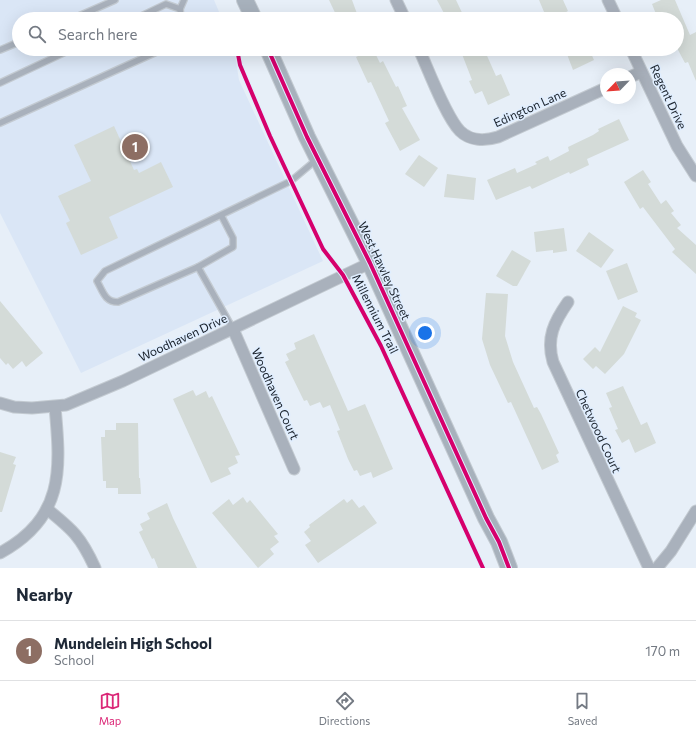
<!DOCTYPE html>
<html lang="en">
<head>
<meta charset="utf-8">
<style>
  :root { --surface:#fff; --page:#f2f2f3; --text:#1f2937; --muted:#747a83; --line:#e0e1e3; --accent:#db2777 }
  body { margin:0; font-family:Commissioner,sans-serif; background:var(--page); color:var(--text) }
  .compass { position:absolute; left:600px; top:68px; width:36px; height:36px; border-radius:50%; background:var(--surface); box-shadow:0 4px 16px #0002; rotate:245deg }
  .you { position:absolute; left:425px; top:333px; width:14px; height:14px; margin:-10px; border:3px solid #fff; border-radius:50%; background:#1a73e8; box-shadow:0 0 0 6px #1a73e833 }
  .badge { display:grid; place-items:center; width:26px; height:26px; border-radius:50%; background:var(--accent); color:#fff; font-size:13px; font-weight:700 }
  .pin { position:absolute; translate:-50% -50%; border:2px solid #fff; box-shadow:0 1px 4px #0006 }
  .list { margin:0; padding:0; list-style:none }
  h2 { display:flex; justify-content:space-between; align-items:center; height:52px; margin:0; padding:0 16px; font-size:17px }
  h2 small { font-size:13px; font-weight:400; color:var(--muted) }
  .list li { display:grid; grid-template-columns:26px 1fr auto; gap:12px; align-items:center; box-sizing:border-box; height:60px; padding:0 16px; border-top:1px solid var(--line) }
  .list b { display:block; font-size:15px; white-space:nowrap }
  .list p { margin:0; font-size:13px; white-space:nowrap; color:var(--muted) }
  .list em { font-size:13px; font-style:normal; color:var(--muted) }
  .icon { flex:none; width:22px; height:22px; fill:none; stroke:currentColor; stroke-width:2; stroke-linecap:round; stroke-linejoin:round }
  .map { position:relative; flex:none; width:696px; height:568px; overflow:hidden }
  .search { position:absolute; background:var(--surface); box-shadow:0 4px 16px #0002; left:12px; right:12px; top:12px; height:44px; display:flex; align-items:center; gap:10px; box-sizing:border-box; padding:0 14px; border-radius:22px; color:var(--muted); font-size:15px }
  .sheet { height:112px; background:var(--surface) }
  nav { display:flex; justify-content:space-around; align-items:center; box-sizing:border-box; height:56px; border-top:1px solid var(--line); background:var(--surface); font-size:11px; color:var(--muted) }
  nav a { display:grid; justify-items:center; gap:2px }
  nav .on { color:var(--accent) }
  .map>svg:first-child { display:block }
  .built { fill:#dae6f6 }
  .building { fill:#d4dbd8 }
  .lines { fill:none; stroke-linecap:round; stroke-linejoin:round }
  .lane-casing { stroke:#c3cad1; stroke-width:8 }
  .street-casing { stroke:#c3cad1; stroke-width:13 }
  .secondary-casing { stroke:#c3cad1; stroke-width:18 }
  .lane { stroke:#a9b1bc; stroke-width:5.5 }
  .street { stroke:#a9b1bc; stroke-width:11 }
  .secondary { stroke:#a7b1bc; stroke-width:16 }
  .cycleway-casing { stroke:#e0eeff; stroke-width:6 }
  .cycleway { stroke:#d6006c; stroke-width:4 }
  .labels { text-anchor:middle; stroke-width:3; stroke-linejoin:round; paint-order:stroke }
  .street-label { font-size:12px; fill:#18202a; stroke:#e0eeff }
</style>
</head>
<body>
<div class="map">
<svg width="696" height="568" viewBox="0 0 696 568">
  <rect width="100%" height="100%" fill="#e7eff8"/>
  <polygon class="built" points="0,0 214,0 222,19 19,19 19,49 234,49 239,80 323,261 81,373 0,213"/>
  <g class="building">
    <polygon points="329,0 352,0 359,19 338,19"/>
    <polygon points="437,0 456,0 465,19 447,19"/>
    <polygon points="539,0 563,0 568,11 559,16 560,19 547,19"/>
    <polygon points="661,0 675,0 690,35 696,32 696,81 688,62 685,63 677,48 677,19 658,19 652,4"/>
    <polygon points="373,49 380,63 383,61 396,87 398,86 407,106 402,108 420,140 400,151 385,123 389,121 371,82 368,83 356,57"/>
    <polygon points="460,49 484,49 496,76 501,74 510,95 488,105 482,91 475,94 469,81 472,80"/>
    <polygon points="565,49 589,49 594,60 573,70"/>
    <polygon points="619,119 629,140 587,159 589,165 570,174 569,172 532,189 530,186 496,200 487,180 515,168 517,173 537,164 535,162 548,156 550,161 569,151 568,147 593,135 599,131 598,129"/>
    <polygon points="114,126 134,170 137,169 139,173 161,162 173,187 109,217 118,238 81,255 66,223 70,221 58,196 91,181 74,145"/>
    <polygon points="419,155 438,168 424,187 405,174"/>
    <polygon points="643,170 651,182 648,184 661,204 666,200 674,211 671,213 681,225 677,228 696,245 696,274 672,252 675,249 643,207 640,209 624,182"/>
    <polygon points="447,174 476,178 474,200 444,197"/>
    <polygon points="564,228 567,251 553,253 553,250 536,252 534,232"/>
    <polygon points="589,232 614,250 601,268 576,251"/>
    <polygon points="512,250 531,261 517,286 513,286 496,276"/>
    <polygon points="627,263 638,292 618,300 606,271"/>
    <polygon points="486,293 508,294 505,336 513,362 534,408 537,407 541,414 559,453 556,455 559,462 542,470 511,402 508,403 490,365 482,339"/>
    <polygon points="0,301 43,353 26,367 22,361 13,369 8,363 6,365 0,358"/>
    <polygon points="623,306 637,313 635,317 641,320 624,354 605,374 596,366 593,369 583,359 595,347 600,352"/>
    <polygon points="314,334 348,411 365,404 393,469 373,478 371,472 360,476 357,470 354,471 348,459 337,431 340,430 330,405 323,408 320,402 310,406 307,400 304,401 285,362 289,360 286,354 296,349 294,343"/>
    <polygon points="623,386 641,425 647,422 656,443 635,453 629,439 622,443 615,430 618,429 609,408 612,407 606,393"/>
    <polygon points="193,390 196,396 206,391 209,398 212,396 240,455 235,456 238,463 228,468 231,474 211,483 173,399"/>
    <polygon points="116,423 138,423 139,478 140,478 141,494 118,494 118,488 106,488 106,481 103,481 101,437 105,437 105,430 116,430"/>
    <polygon points="0,452 16,457 13,464 16,465 2,512 0,512"/>
    <polygon points="243,497 247,503 250,500 278,534 274,536 279,542 270,549 274,554 258,568 212,513 229,499 233,505"/>
    <polygon points="344,499 347,503 352,499 359,508 364,505 377,523 318,563 305,545 311,541 304,532 310,527 309,525"/>
    <polygon points="167,503 173,518 197,568 158,568 154,558 152,559 139,532 143,530 140,524 150,519 147,513"/>
  </g>
  <g class="lines">
    <g class="lane-casing">
      <g id="lane">
        <polyline points="180,9 184,0"/>
        <polyline points="72,19 115,0"/>
        <polyline points="135,19 166,4 180,9 181,19"/>
        <polyline points="0,50 19,42"/>
        <polyline points="0,83 72,49"/>
        <polyline points="0,123 163,49"/>
        <path d="M 221,215 L 233,238 L 233,247 L 198,267 L 118,302 C 105,302 103,292 97,281 L 105,271 L 291,181 L 316,160"/>
        <polyline points="198,267 233,329"/>
      </g>
    </g>
    <g class="street-casing">
      <g id="street">
        <polyline points="396,0 405,19"/>
        <polyline points="608,0 617,19"/>
        <path d="M 419,49 C 428,69 446,117 460,131 C 470,141 485,141 498,137 L 606,88"/>
        <polyline points="631,49 677,146 696,176"/>
        <polyline points="630,77 641,72"/>
        <path d="M 568,302 C 554,322 546,338 553,362 L 649,568"/>
        <polyline points="233,329 294,469"/>
        <polyline points="0,403 14,407 32,408 66,405 123,381 370,263"/>
        <path d="M 47,509 C 73,530 81,537 95,568"/>
        <path d="M 0,553 C 64,518 61,471 55,407"/>
        <polyline points="657,568 671,551 696,511"/>
      </g>
    </g>
    <g class="secondary-casing">
      <g id="secondary">
        <polyline points="245,0 254,19"/>
        <polyline points="268,49 307,137 370,263 486,518 499,542 509,568"/>
      </g>
    </g>
    <use href="#lane" class="lane"/>
    <use href="#street" class="street"/>
    <use href="#secondary" class="secondary"/>
    <g class="cycleway-casing">
      <g id="cycleway">
        <polyline points="237,49 240,65 270,136 323,249 343,275 381,346 483,568"/>
        <polyline points="268,49 307,137 370,263 486,518 499,542 509,568"/>
      </g>
    </g>
    <use href="#cycleway" class="cycleway"/>
  </g>
  <g class="labels">
    <g class="street-label">
      <text transform="translate(668 97) rotate(65)" y="4">Regent Drive</text>
      <text transform="translate(530 108) rotate(-24)" y="4">Edington Lane</text>
      <text transform="translate(384 271) rotate(65)" y="4">West Hawley Street</text>
      <text transform="translate(375 314) rotate(63)" y="4">Millennium Trail</text>
      <text transform="translate(183 338) rotate(-25)" y="4">Woodhaven Drive</text>
      <text transform="translate(275 394) rotate(66)" y="4">Woodhaven Court</text>
      <text transform="translate(598 431) rotate(65)" y="4">Chetwood Court</text>
    </g>
  </g>
</svg>
<svg class="compass" viewBox="-18 -18 36 36"><path d="M0-13l5 13h-10z" fill="#e53935"/><path d="M0 13l5-13h-10z" fill="#747a83"/></svg>
<div class="you"></div>
<div class="pin badge" style="left:135px;top:147px;background:#8d6e63">1</div>
<div class="search"><svg class="icon" aria-label="search" viewBox="0 0 24 24"><circle cx="10" cy="10" r="6"/><path d="M15 15l6 6"/></svg>Search here</div>
</div>
<section class="sheet">
<h2>Nearby<small></small></h2>
<ul class="list">
<li><span class="badge" style="background:#8d6e63">1</span><div><b>Mundelein High School</b><p>School</p></div><em>170 m</em></li>
</ul>
</section>
<nav>
<a class="on"><svg class="icon" aria-label="map" viewBox="0 0 24 24"><path d="M3 6l6-2 6 2 6-2v14l-6 2-6-2-6 2zM9 4v14M15 6v14"/></svg>Map</a>
<a><svg class="icon" aria-label="directions" viewBox="0 0 24 24"><path d="M12 3l9 9-9 9-9-9zM9 14v-3h6M13 9l2 2-2 2"/></svg>Directions</a>
<a><svg class="icon" aria-label="saved" viewBox="0 0 24 24"><path d="M7 4h10v16l-5-4-5 4z"/></svg>Saved</a>
</nav>
</body>
</html>
